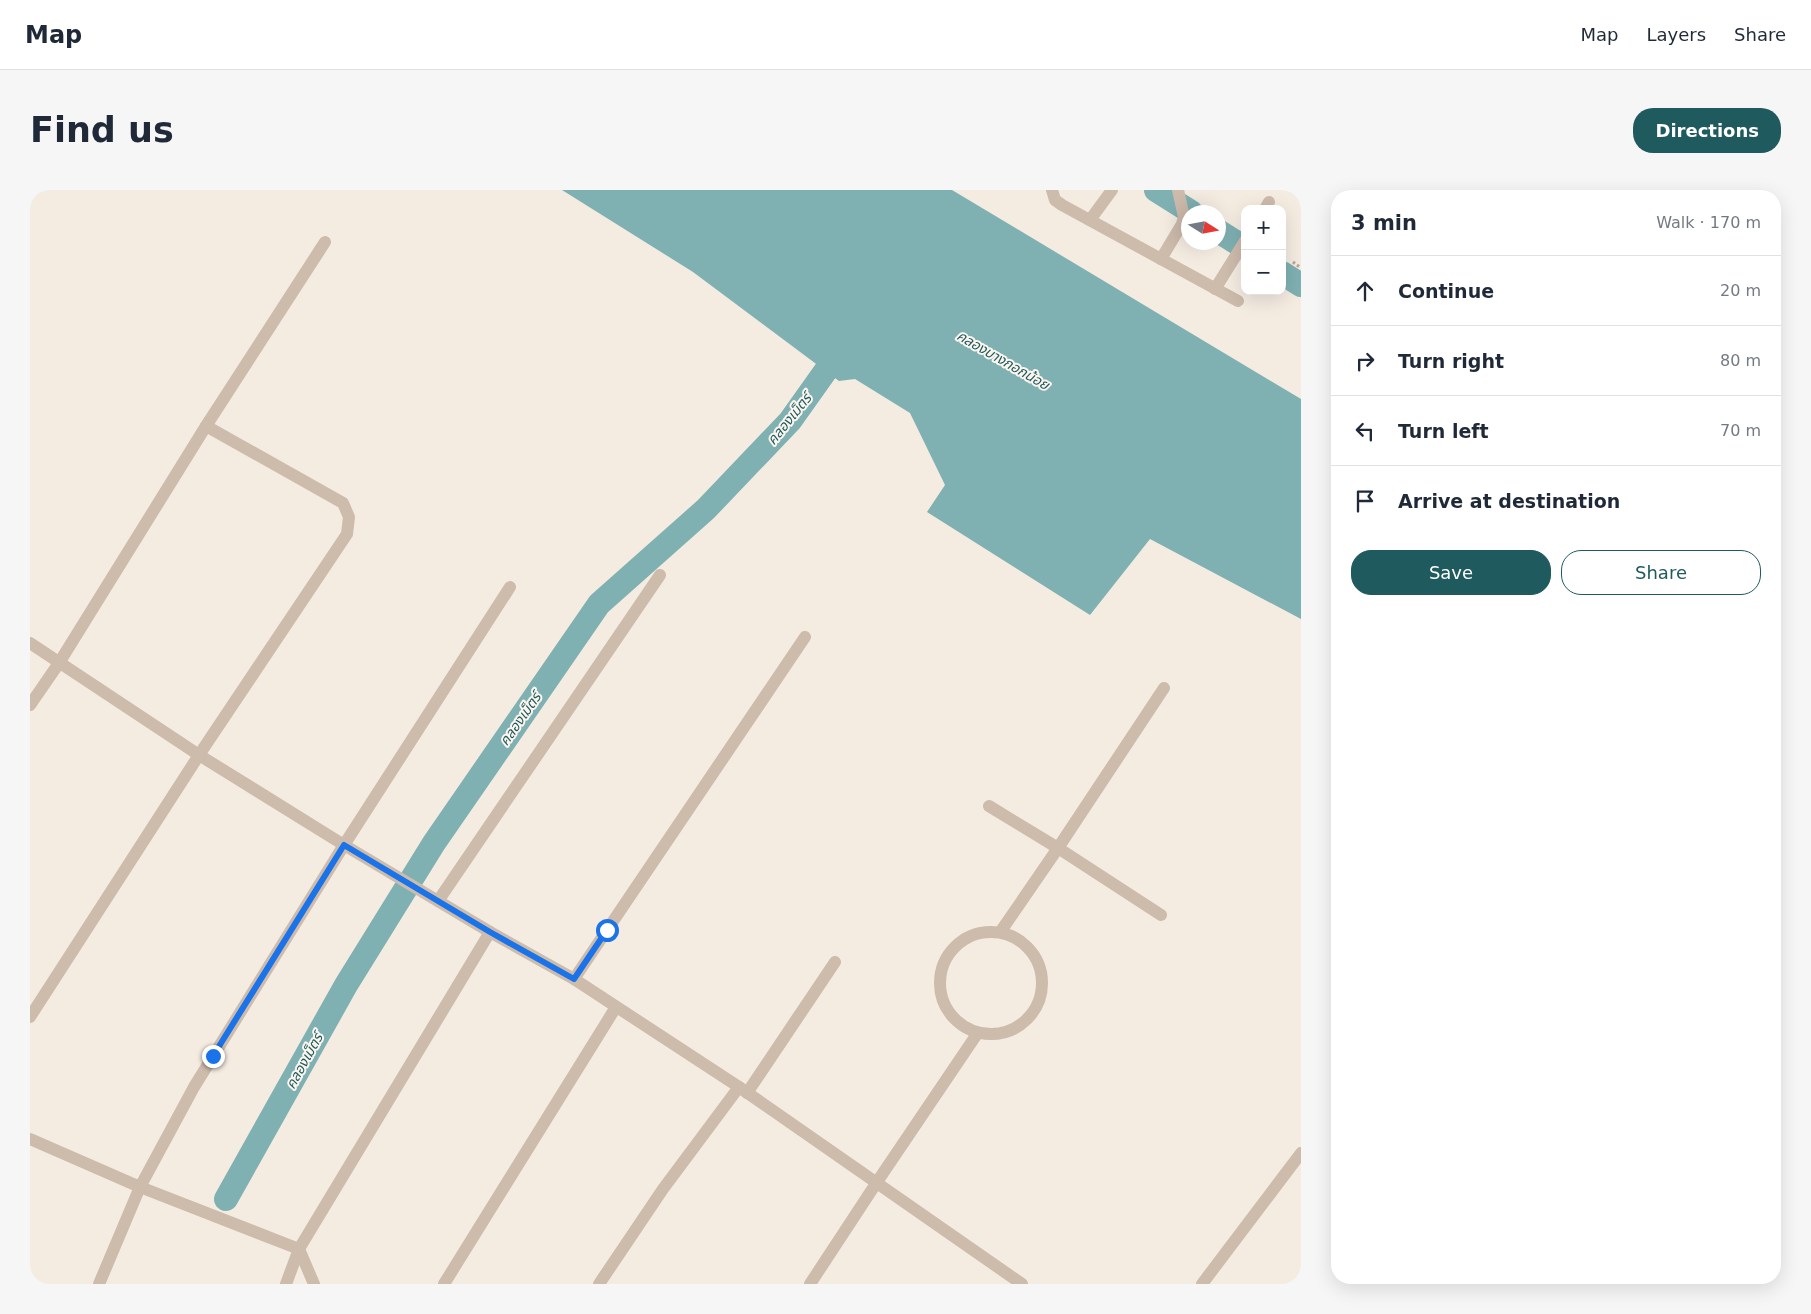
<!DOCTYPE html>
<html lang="en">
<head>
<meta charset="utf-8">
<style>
  :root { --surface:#fff; --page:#f6f6f7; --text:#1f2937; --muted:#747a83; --line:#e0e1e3; --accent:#1f5a5e }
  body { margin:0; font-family:"DejaVu Sans","Noto Sans Thai",sans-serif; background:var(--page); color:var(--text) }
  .controls { position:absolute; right:15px; top:15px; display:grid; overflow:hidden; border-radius:10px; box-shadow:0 5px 20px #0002 }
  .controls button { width:45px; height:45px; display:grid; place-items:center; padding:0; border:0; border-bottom:1px solid var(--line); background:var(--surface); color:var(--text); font:25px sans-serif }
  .compass { position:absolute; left:1151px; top:15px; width:45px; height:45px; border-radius:50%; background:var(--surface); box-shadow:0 5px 20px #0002; rotate:101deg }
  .stop { position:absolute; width:15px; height:15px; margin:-11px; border:4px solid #1a73e8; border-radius:50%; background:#fff }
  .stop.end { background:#1a73e8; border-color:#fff; box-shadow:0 1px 5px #0008 }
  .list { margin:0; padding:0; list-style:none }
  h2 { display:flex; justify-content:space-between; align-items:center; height:65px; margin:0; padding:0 20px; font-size:21px }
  h2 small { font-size:16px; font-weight:400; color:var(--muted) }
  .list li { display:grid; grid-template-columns:32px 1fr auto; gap:15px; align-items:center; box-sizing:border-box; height:70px; padding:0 20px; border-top:1px solid var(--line) }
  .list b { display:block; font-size:19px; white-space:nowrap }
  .list em { font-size:16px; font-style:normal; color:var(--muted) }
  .actions { display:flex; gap:10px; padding:15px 20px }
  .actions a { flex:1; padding:11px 0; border:1px solid var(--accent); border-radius:20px; text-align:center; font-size:18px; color:var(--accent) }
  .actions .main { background:var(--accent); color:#fff }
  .icon { flex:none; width:28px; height:28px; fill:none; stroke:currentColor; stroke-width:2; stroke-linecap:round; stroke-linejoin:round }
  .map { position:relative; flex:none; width:1271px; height:1094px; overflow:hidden; border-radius:20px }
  header { display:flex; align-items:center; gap:30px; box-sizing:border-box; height:70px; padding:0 25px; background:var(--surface); border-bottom:1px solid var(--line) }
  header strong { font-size:24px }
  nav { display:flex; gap:28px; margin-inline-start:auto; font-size:18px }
  .intro { display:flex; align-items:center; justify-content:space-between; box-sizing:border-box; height:120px; padding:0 30px }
  h1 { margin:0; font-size:35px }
  .button { padding:12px 22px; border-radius:20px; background:var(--accent); color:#fff; font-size:18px; font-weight:700 }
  main { display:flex; gap:30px; padding:0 30px }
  aside { flex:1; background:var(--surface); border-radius:20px; box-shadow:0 5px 20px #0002 }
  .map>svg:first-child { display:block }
  .water { fill:#7fb0b2 }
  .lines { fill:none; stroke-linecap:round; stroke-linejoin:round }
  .canal { stroke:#7fb0b2; stroke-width:24 }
  .path { stroke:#b9a596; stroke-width:3; stroke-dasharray:2.5 2.5; stroke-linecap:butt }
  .minor { stroke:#cdbbac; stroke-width:12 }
  .route { stroke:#1a73e8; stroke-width:6 }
  .labels { text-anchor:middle; stroke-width:4; stroke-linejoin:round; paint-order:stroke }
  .water-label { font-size:14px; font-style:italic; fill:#1f5a5e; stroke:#fbf5ee }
</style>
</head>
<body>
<header>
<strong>Map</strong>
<nav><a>Map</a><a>Layers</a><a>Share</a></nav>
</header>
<div class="intro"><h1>Find us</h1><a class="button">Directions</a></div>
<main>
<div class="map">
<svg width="1271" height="1094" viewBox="0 0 1271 1094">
  <rect width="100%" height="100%" fill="#f4ebe1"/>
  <polygon class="water" points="532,0 922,0 1271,209 1271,429 1120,349 1060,425 897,322 915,295 880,223 825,189 809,191 663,82"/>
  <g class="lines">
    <g class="canal">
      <polyline points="1126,0 1161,22"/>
      <polyline points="1188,41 1215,58"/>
      <polyline points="1252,83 1271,95"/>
      <polyline points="196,1009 316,795 404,653 569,414 676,319 760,231 814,155"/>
    </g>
    <polyline class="path" points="1263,72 1271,78"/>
    <g class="minor">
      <polyline points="1022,0 1025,10 1032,15 1208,111"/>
      <polyline points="1235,19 1239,12"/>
      <polyline points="1060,30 1082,0"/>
      <polyline points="1131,69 1152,34 1154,27 1148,0"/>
      <polyline points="1185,99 1215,51"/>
      <polyline points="0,453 169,565 314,655 460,742 544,789 709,897 992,1094"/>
      <polyline points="0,515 29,473 176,236 295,52"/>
      <polyline points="959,616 1028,658 1131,725"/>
      <polyline points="408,711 630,385"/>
      <polyline points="971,741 1028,658 1134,498"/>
      <circle cx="961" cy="793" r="51"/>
      <polyline points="544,789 775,447"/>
      <polyline points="0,827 169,565 317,344 319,327 313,313 176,236"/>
      <polyline points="717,903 805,772"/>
      <polyline points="0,949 110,997 269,1059 284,1094"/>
      <polyline points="69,1094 110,997 164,897 314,655 480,397"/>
      <polyline points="256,1094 269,1059 460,742"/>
      <polyline points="414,1094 586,817"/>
      <polyline points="569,1094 633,999 709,897"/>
      <polyline points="780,1094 847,992 947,844"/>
      <polyline points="1172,1094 1271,963"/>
    </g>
  </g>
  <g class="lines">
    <polyline class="route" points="183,866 314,655 460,742 544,789 577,740"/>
  </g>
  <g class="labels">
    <g class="water-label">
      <text transform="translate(973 170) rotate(30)" y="5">คลองบางกอกน้อย</text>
      <text transform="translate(759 229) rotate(-51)" y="5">คลองเม็ตร์</text>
      <text transform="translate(490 529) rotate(-55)" y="5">คลองเม็ตร์</text>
      <text transform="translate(274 871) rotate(-61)" y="5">คลองเม็ตร์</text>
    </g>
  </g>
</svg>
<div class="controls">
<button>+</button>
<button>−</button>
</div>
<svg class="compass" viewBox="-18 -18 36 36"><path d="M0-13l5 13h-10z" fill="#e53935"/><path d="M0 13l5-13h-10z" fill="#747a83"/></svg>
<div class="stop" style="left:577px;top:740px"></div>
<div class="stop end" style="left:183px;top:866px"></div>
</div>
<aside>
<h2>3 min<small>Walk · 170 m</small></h2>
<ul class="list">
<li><svg class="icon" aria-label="ahead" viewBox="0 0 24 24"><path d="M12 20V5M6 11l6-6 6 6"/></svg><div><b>Continue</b></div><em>20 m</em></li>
<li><svg class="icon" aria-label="right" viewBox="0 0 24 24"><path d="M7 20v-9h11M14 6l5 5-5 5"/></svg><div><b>Turn right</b></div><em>80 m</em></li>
<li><svg class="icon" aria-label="left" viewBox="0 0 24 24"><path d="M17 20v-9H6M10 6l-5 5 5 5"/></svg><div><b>Turn left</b></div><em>70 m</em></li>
<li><svg class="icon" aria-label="arrive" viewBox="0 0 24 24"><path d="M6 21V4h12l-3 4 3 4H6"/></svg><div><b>Arrive at destination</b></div></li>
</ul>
<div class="actions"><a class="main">Save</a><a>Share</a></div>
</aside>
</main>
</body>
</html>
